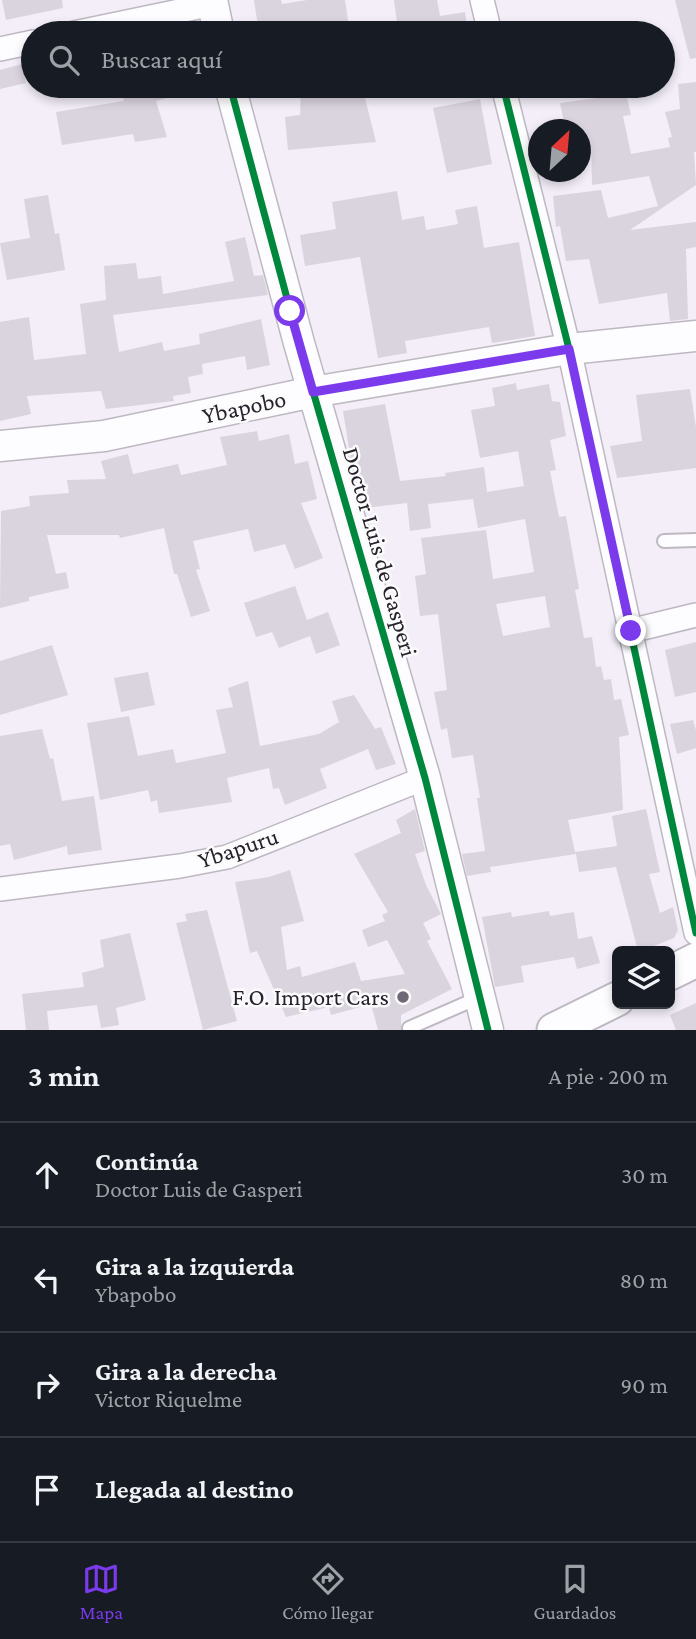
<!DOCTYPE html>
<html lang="es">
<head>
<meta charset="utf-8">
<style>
  :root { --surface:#171b24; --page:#242831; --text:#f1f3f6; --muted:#9ea1a6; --line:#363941; --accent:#7c3aed }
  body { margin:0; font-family:"Crimson Pro",serif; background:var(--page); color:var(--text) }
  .controls { position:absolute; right:21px; bottom:21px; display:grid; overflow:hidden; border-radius:10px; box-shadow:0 4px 10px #0003 }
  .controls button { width:63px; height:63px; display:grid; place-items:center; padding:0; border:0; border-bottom:2px solid var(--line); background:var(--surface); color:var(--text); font:35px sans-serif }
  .compass { position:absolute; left:528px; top:119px; width:63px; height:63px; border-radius:50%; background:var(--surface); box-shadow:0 4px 10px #0003; rotate:26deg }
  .stop { position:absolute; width:21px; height:21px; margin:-16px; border:5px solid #7c3aed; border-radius:50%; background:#fff }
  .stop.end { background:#7c3aed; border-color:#fff; box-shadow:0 2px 7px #0008 }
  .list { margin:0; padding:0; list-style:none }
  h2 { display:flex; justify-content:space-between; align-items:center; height:91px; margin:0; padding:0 28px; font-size:30px }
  h2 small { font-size:23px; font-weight:400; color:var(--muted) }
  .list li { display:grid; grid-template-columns:46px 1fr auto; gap:21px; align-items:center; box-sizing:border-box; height:105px; padding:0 28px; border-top:2px solid var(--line) }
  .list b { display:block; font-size:26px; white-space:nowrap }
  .list p { margin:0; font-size:23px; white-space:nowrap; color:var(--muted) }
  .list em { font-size:23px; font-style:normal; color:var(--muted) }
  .icon { flex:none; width:38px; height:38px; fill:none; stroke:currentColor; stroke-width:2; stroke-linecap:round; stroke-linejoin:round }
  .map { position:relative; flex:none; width:696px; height:1030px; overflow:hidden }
  .search { position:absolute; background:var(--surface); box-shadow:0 4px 10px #0003; left:21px; right:21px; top:21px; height:77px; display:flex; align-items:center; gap:18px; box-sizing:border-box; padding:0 24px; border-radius:38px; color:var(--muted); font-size:26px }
  .sheet { height:511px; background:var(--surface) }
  nav { display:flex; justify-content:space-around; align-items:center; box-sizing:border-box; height:98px; border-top:2px solid var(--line); background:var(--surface); font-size:19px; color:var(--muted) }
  nav a { display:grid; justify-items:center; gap:4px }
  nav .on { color:var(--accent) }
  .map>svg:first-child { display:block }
  .building { fill:#dad4df; fill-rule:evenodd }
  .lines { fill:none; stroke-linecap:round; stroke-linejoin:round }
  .service-casing { stroke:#bdb8c2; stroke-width:16 }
  .minor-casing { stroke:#bdb8c2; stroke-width:26 }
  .tertiary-casing { stroke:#bdb8c2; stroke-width:33 }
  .secondary-casing { stroke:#bdb8c2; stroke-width:37 }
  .service { stroke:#fdfcfe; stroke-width:12 }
  .minor { stroke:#fdfcfe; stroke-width:23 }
  .tertiary { stroke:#fdfcfe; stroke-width:30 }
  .secondary { stroke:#fdfcfe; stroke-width:33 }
  .cycleway-casing { stroke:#fbfbfb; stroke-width:11 }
  .cycleway { stroke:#00873e; stroke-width:7 }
  .route { stroke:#7c3aed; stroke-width:9 }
  .poi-dot { fill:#6e6974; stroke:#fbfbfb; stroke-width:2.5 }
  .labels { text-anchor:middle; stroke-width:5; stroke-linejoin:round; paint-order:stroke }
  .street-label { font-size:24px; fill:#27212d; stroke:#fbfbfb }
  .poi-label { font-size:24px; fill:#27212d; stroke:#fbfbfb; text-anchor:end }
</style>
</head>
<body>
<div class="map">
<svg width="696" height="1030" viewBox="0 0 696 1030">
  <rect width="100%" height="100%" fill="#f3eef8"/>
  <g class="building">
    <polygon points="2,0 62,0 63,8 6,20"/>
    <polygon points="254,0 281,0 282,4 307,0 345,0 350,33 259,33"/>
    <polygon points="394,0 437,0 440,16 465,12 468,33 395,33 394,24 397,23"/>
    <polygon points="675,0 696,0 696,58 690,59"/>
    <polygon points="22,64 26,83 0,89 0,70"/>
    <polygon points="696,82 696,152 694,152 696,185 630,230 696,222 696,247 686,249 688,319 670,321 667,293 599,304 589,259 566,261 560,226 556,227 553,196 601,190 608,218 658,206 649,176 592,185 591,144 583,146 578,125 565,127 560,103 626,94 631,115 623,116 631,154 670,147 668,138 672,137 665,112 680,109 678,84"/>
    <polygon points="120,86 190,86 191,92 156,101 167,137 135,142 133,134 62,145 56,112 124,101"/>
    <polygon points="301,86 362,86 376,142 288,150 285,117 300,115"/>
    <polygon points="480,99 492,164 447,173 433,108"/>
    <polygon points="397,191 402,220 424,216 426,230 458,224 455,210 477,206 484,248 519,242 535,336 492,343 489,327 405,341 407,353 378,358 360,257 305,266 300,235 336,229 332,202"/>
    <polygon points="48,195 55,234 59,233 65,270 7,280 0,243 30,238 24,199"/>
    <polygon points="245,237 254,276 263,275 268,295 113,315 119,352 162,342 164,351 200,344 199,334 261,319 270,365 247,370 245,356 202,364 203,374 188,377 191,393 173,396 174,401 106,409 101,391 27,396 31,414 0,421 0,322 29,317 34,360 86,354 80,304 106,300 104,266 136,263 138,279 161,276 163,294 234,281 225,242"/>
    <path d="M 516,383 L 517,390 L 549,384 L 552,401 L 560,402 L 566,436 L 550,440 L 556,470 L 550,471 L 559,517 L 566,516 L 579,589 L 575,590 L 584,638 L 592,637 L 596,667 L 601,666 L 604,680 L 611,679 L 614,700 L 621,699 L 629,735 L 619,737 L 623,810 L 568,820 L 575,852 L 617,846 L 612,816 L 646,809 L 660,872 L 649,874 L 660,913 L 673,907 L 678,930 L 674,938 L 641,951 L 638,951 L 616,867 L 579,872 L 576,854 L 490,867 L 491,872 L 467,876 L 462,854 L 485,851 L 477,798 L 480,798 L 473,755 L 452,758 L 447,728 L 441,730 L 434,692 L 447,690 L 438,614 L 420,616 L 415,576 L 426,574 L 421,538 L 486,530 L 493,579 L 534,572 L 525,519 L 478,528 L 473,499 L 428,504 L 431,528 L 410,531 L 407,503 L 365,508 L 360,481 L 357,481 L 351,461 L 343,411 L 385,404 L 400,481 L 446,476 L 445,473 L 484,467 L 487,492 L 524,486 L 518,451 L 480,458 L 471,410 L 495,406 L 492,388 ZM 545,596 L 550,627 L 503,636 L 496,604 Z"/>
    <polygon points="690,389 696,427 696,468 617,478 610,446 642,441 636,395"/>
    <polygon points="257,431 259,441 289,434 295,464 308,461 317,499 301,503 323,558 295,569 285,544 254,552 248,529 193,541 200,569 196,570 210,611 191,617 177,574 174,574 164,528 120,538 119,535 47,535 56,574 66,572 69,588 29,597 29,601 0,608 1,511 30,506 29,496 69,493 67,480 106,479 101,461 128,454 133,474 178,464 181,475 227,465 220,437"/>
    <polygon points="295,586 307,620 328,612 340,645 316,654 310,636 279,648 272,632 256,637 244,603"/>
    <polygon points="696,642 696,692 675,697 665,650"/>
    <polygon points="52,645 68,695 0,715 0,661"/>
    <polygon points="148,672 155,705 121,712 114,678"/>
    <polygon points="248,681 260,746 319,734 339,722 332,701 354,695 375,729 381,727 396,764 376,770 368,749 320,769 327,788 285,805 279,788 273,789 269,768 227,778 232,802 159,813 157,800 151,802 148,790 100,800 87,723 129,716 138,756 173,749 176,763 226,753 216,710 233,707 228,688"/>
    <polygon points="693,720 696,730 696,748 677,754 670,724"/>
    <polygon points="42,729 50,759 53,758 62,801 94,796 102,850 68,855 67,846 14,860 10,844 0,846 0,736"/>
    <polygon points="415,809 425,851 415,854 426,885 441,914 423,923 431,939 427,941 452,989 401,1015 401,1030 378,1030 371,1004 331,1015 329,1007 286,1017 257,951 250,953 235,882 269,877 290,870 304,921 281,927 287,970 300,966 302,977 355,962 361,981 405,974 387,940 368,947 362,930 385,921 382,915 388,912 354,854 401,833 396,820"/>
    <polygon points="207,910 237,1021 203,1030 176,923 187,921 185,914"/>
    <polygon points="549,911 550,916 574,912 578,939 592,936 600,963 577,969 574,957 521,966 524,982 495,987 482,917 511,912 512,917"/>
    <polygon points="130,933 146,1000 116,1008 119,1025 101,1028 97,1005 47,1011 49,1030 26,1030 22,994 84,987 82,973 104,967 100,940"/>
    <polygon points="696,1003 696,1030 676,1030 670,1015"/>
  </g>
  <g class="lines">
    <g class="service-casing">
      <g id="service">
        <polyline points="664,541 696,540"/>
        <polyline points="409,1028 480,997"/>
      </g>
    </g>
    <g class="minor-casing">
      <g id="minor">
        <polyline points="482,0 490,33"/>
        <polyline points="74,33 213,4"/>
        <polyline points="0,49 33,42"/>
        <polyline points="503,86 569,349 696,933"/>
        <polyline points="630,631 696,615"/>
        <polyline points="0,889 180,866 227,857 425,778"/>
      </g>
    </g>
    <g class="tertiary-casing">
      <g id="tertiary">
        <polyline points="212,0 219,33"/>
        <polyline points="230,86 299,343 425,778 488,1030"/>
        <polyline points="0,446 104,436 313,392 569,349 696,336"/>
      </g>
    </g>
    <g class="secondary-casing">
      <g id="secondary">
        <polyline points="670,973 696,960"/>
        <polyline points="554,1030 617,999"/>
      </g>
    </g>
    <use href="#service" class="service"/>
    <use href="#minor" class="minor"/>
    <use href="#tertiary" class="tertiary"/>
    <use href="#secondary" class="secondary"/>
    <g class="cycleway-casing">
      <g id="cycleway">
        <polyline points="230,86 299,343 425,778 488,1030"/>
        <polyline points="503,86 569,349 696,933"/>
      </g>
    </g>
    <use href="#cycleway" class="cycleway"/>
  </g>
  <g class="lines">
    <polyline class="route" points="290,311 313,392 569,349 631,631"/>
  </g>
  <circle class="poi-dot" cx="403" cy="997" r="7"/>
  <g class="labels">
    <g class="street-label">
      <text transform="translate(244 407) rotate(-12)" y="8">Ybapobo</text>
      <text transform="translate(380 552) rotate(74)" y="8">Doctor Luis de Gasperi</text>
      <text transform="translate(238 848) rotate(-18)" y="8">Ybapuru</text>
    </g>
    <g class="poi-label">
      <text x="389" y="1005">F.O. Import Cars</text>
    </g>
  </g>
</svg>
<div class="controls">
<button><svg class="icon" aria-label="layers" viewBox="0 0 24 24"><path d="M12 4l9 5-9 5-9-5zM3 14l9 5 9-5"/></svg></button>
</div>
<svg class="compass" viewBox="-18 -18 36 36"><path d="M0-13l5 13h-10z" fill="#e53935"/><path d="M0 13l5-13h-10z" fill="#9ea1a6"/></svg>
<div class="stop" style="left:290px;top:311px"></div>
<div class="stop end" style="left:631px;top:631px"></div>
<div class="search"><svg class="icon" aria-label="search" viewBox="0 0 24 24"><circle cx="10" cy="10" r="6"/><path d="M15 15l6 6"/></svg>Buscar aquí</div>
</div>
<section class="sheet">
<h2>3 min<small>A pie · 200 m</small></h2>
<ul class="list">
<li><svg class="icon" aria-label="ahead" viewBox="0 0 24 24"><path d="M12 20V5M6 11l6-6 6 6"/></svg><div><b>Continúa</b><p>Doctor Luis de Gasperi</p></div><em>30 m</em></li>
<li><svg class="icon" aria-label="left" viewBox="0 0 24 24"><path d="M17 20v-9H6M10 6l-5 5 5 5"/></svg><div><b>Gira a la izquierda</b><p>Ybapobo</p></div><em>80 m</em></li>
<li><svg class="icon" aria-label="right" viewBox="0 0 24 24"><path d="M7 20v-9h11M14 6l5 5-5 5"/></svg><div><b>Gira a la derecha</b><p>Victor Riquelme</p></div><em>90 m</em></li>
<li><svg class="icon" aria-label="arrive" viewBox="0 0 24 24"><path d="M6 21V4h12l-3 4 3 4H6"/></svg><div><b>Llegada al destino</b></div></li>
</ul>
</section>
<nav>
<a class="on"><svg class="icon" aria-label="map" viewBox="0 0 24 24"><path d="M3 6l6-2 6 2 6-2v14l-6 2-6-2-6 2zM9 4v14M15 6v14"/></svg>Mapa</a>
<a><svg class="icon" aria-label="directions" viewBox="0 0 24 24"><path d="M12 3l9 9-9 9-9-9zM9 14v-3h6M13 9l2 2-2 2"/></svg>Cómo llegar</a>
<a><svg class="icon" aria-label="saved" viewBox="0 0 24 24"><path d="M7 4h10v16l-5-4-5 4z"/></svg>Guardados</a>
</nav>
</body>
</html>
